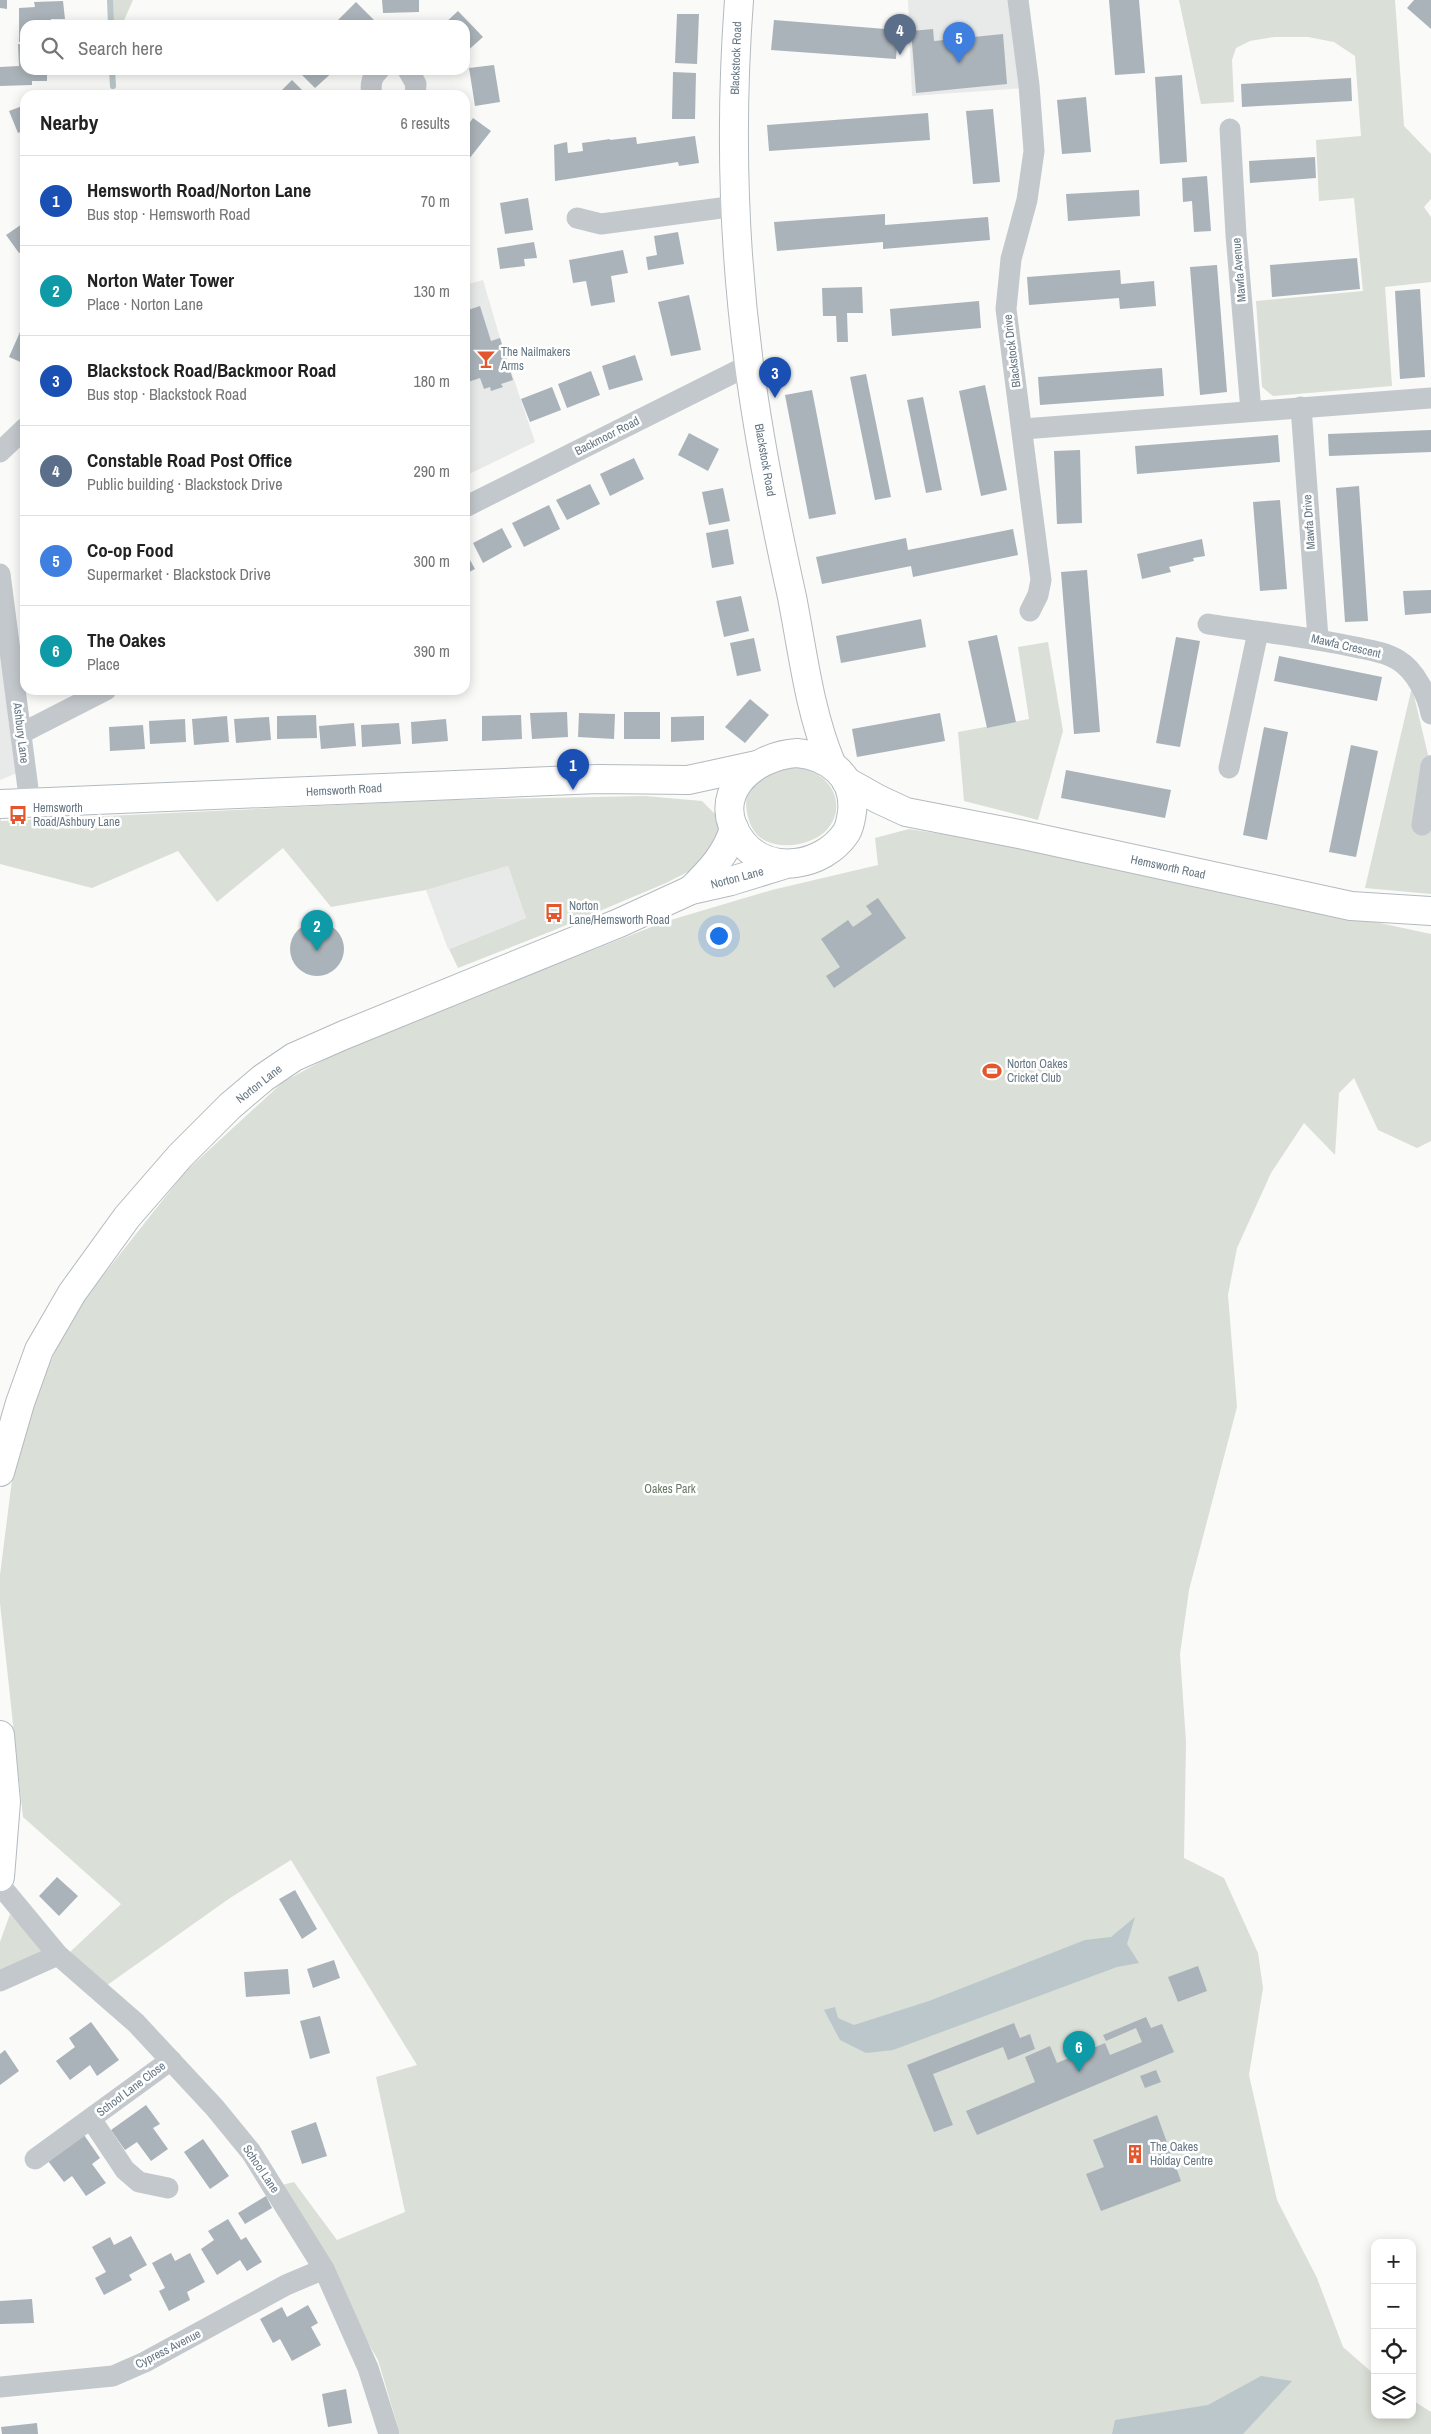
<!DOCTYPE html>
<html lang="en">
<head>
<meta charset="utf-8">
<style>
  :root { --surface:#fff; --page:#f6f6f6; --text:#222; --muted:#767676; --line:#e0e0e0; --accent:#0b8043 }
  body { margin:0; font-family:"Archivo Narrow",sans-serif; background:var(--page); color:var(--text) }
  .controls { position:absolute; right:15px; bottom:15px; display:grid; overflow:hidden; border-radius:10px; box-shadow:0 2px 12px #0003 }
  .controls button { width:45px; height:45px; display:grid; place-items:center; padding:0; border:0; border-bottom:1px solid var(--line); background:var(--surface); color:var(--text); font:25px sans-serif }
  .you { position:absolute; left:718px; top:935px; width:18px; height:18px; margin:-12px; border:4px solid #fff; border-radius:50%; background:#1a73e8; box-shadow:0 0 0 8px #1a73e833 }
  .badge { display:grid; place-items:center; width:32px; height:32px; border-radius:50%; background:var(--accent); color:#fff; font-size:16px; font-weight:700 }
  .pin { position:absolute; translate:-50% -41px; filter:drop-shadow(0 1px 2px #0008) }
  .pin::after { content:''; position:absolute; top:26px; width:18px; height:15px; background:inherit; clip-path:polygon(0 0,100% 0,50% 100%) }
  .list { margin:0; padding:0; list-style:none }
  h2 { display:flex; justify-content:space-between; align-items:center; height:65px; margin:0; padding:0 20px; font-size:21px }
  h2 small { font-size:16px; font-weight:400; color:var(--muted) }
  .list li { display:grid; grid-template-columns:32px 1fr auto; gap:15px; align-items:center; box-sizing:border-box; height:90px; padding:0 20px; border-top:1px solid var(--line) }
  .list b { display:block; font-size:19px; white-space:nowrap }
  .list p { margin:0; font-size:16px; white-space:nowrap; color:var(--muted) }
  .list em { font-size:16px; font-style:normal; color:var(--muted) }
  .icon { flex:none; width:28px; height:28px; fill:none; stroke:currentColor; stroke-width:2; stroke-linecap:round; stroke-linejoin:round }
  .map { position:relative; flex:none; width:1431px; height:2434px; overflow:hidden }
  .search { position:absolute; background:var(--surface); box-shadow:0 2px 12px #0003; left:20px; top:20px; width:450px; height:55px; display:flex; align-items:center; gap:12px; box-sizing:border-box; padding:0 18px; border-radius:15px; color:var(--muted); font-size:19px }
  .panel { position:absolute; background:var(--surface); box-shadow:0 2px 12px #0003; left:20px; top:90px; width:450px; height:605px; border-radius:15px }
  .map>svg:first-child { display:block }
  .built { fill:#e8e9e9 }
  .green { fill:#dadfd7 }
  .water { fill:#bbc7cb }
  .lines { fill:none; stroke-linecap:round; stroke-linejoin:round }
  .stream { stroke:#bbc7cb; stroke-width:6 }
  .building { fill:#aab3b9 }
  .secondary-casing { stroke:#b3babf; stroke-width:30 }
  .street { stroke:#c3c8cc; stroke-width:21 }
  .secondary { stroke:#fff; stroke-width:28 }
  .labels { text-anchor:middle; stroke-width:5; stroke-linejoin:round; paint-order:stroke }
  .street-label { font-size:12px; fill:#657683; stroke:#fff }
  .poi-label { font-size:12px; fill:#657683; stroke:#fff; text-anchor:start }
  .park-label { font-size:12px; fill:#687a64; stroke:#fff }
</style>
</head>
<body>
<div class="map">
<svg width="1431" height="2434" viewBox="0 0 1431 2434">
  <rect width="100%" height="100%" fill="#fafaf8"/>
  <g class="built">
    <polygon points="908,0 1017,0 1025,88 912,96"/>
    <polygon points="483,280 500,338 535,442 465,476 465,285"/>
    <polygon points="0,646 17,773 0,780"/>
    <polygon points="508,866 526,918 448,949 426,890"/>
  </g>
  <g class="green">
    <polygon points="109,0 133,0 122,25 114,25"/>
    <polygon points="1179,0 1395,0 1404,126 1431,154 1431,199 1424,207 1431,217 1431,282 1385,287 1392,386 1273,396 1262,387 1256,301 1363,291 1354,198 1319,201 1316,140 1361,136 1355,56 1334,42 1308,37 1274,37 1250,41 1236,48 1232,60 1234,102 1201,104"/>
    <polygon points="1048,642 1063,731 1038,820 964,801 958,732 1029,719 1018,647"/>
    <polygon points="1412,687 1428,755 1431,755 1431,894 1365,888"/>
    <path d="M 790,767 C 847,769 853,834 799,844 C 788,846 777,846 766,841 C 756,836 751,828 748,817 C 739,783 763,776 790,767 Z"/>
    <polygon points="645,796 702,801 715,814 722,839 707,862 666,883 552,931 458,968 449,949 526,918 508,866 426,890 331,907 283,848 217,902 178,851 92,888 0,864 0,817 1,821 446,800"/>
    <polygon points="909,829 1030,848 1431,934 1431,1141 1417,1148 1378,1130 1354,1078 1339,1093 1335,1155 1304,1123 1271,1173 1237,1248 1228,1295 1237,1407 1189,1590 1180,1654 1186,1742 1184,1858 1224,1878 1258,1953 1263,1988 1249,2075 1277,2200 1317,2278 1343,2347 1375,2375 1375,2415 1412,2415 1412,2400 1431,2412 1431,2434 400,2434 378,2360 278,2186 294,2182 337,2240 405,2212 376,2077 417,2065 291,1860 230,1898 103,1988 68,1954 121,1904 23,1817 0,1603 0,1575 14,1464 42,1381 71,1316 185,1172 283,1082 346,1048 664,922 772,890 878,865 875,838"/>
    <polygon points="10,1914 46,1951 0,1972 0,1942"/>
  </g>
  <g class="water">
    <polygon points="1135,1917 1127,1944 1139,1963 1117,1967 893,2050 866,2053 840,2040 824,2010 835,2007 838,2018 854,2025 929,2001 1085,1940 1111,1937"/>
    <polygon points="1261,2376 1292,2381 1243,2434 1112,2434 1115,2420 1208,2405"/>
  </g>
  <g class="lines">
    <g class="stream">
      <polyline points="110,0 111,25"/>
      <polyline points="112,70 113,86"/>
    </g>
  </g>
  <g class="building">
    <polygon points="0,0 7,0 7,9 0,8"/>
    <polygon points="382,0 419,0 419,12 383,13"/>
    <polygon points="1109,0 1139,0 1145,73 1115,75"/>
    <polygon points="1414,0 1431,0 1431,29 1407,8"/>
    <polygon points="63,1 65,19 51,19 50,25 25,25 25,42 19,42 19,8 35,7 34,2"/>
    <polygon points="356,2 374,20 370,25 333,25"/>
    <polygon points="458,11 483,37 465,53 465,25 443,25"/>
    <polygon points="677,14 699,14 697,64 675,63"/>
    <polygon points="774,20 898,30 896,59 771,50"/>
    <polygon points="933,29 934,41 1003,34 1007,84 916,93 911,31"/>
    <polygon points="18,44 25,45 25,70 47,70 47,81 32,81 32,85 0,86 0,67 19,66"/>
    <polygon points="494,65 500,102 475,106 469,68"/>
    <polygon points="297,70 335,70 315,88"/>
    <polygon points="673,72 696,73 695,119 672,119"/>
    <polygon points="1182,75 1187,162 1160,164 1155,77"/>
    <polygon points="1351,78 1352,101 1242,107 1241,84"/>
    <polygon points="292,80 307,95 277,95"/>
    <polygon points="1086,97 1091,152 1062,154 1057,100"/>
    <polygon points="25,105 25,130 18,133 9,111"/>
    <polygon points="993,109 1000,182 973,184 966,111"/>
    <polygon points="928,113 930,140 769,151 767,125"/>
    <polygon points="473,118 491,131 465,164 465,129"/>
    <polygon points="695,136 699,163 679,166 678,162 555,181 554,145 567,142 568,153 583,151 582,143 610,139 610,140 636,137 637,144"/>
    <polygon points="1315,157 1316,178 1250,183 1249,161"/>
    <polygon points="1207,176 1211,231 1194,232 1192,201 1183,202 1182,178"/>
    <polygon points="1139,190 1140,216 1068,221 1066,194"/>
    <polygon points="528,198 533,230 505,234 500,203"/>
    <polygon points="885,214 885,225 988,217 990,240 883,249 883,242 777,251 774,222"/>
    <polygon points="25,222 25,249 19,253 6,235"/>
    <polygon points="678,232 684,264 648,270 646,257 657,255 654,236"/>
    <polygon points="534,242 537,258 524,259 525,266 500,269 497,248"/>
    <polygon points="623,250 628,273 611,276 615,302 591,306 586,281 573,283 569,260"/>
    <polygon points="1357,258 1360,289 1272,297 1270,265"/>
    <polygon points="1217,265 1227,392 1200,395 1190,267"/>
    <polygon points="1120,270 1121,284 1154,281 1156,306 1120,309 1119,298 1029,305 1027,277"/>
    <polygon points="862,287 863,313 847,313 848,342 837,342 836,316 823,316 822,288"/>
    <polygon points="1420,289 1425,377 1400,379 1395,291"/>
    <polygon points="689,295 701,350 671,356 658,302"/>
    <polygon points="979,301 981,328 892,336 890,309"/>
    <polygon points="480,306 491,341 500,338 513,380 501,384 503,387 491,391 490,387 484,389 480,378 465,383 465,341 467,340 465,311"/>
    <polygon points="20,332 25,334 25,364 9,357"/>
    <polygon points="635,355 643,380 609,390 602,366"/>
    <polygon points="1162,368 1164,396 1040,405 1038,377"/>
    <polygon points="591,371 600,395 567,408 558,384"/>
    <polygon points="866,374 891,497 875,500 850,377"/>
    <polygon points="985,385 1007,490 981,496 959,391"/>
    <polygon points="552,387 561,410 530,422 521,399"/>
    <polygon points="812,390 836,514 809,519 785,395"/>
    <polygon points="923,397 942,490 926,493 907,400"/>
    <polygon points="1431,430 1431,452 1329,456 1328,434"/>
    <polygon points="689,433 719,449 708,471 678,455"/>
    <polygon points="1278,435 1280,462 1137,474 1135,446"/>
    <polygon points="1080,450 1082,523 1057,524 1054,451"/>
    <polygon points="634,458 644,479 610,496 600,474"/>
    <polygon points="590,484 600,504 567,520 556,500"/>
    <polygon points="1359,486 1368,621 1345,622 1336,488"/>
    <polygon points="723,488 730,521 709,525 702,492"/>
    <polygon points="1280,500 1287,589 1260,591 1253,502"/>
    <polygon points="549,505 560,529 524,547 512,523"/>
    <polygon points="502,528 512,547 483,563 473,543"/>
    <polygon points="728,529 734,564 712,568 706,533"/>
    <polygon points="1013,529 1018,555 913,577 911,566 822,584 816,557 906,538 908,550"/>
    <polygon points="1202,539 1205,556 1193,558 1194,561 1169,567 1171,572 1142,579 1137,554"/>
    <polygon points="465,551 475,569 465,574"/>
    <polygon points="1087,570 1100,732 1074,734 1061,572"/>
    <polygon points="1431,590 1431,613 1405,615 1403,591"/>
    <polygon points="741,596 749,631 724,637 716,601"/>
    <polygon points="921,619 926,647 841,663 836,636"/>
    <polygon points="997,635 1016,722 987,728 968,641"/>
    <polygon points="1176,637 1200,641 1180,747 1156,743"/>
    <polygon points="754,638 761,671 737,676 730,643"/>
    <polygon points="1279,656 1382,677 1377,701 1274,681"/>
    <polygon points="750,699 769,715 745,743 725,727"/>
    <polygon points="567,712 568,737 532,739 530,713"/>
    <rect x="624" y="712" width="36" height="27"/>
    <polygon points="579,713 615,714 614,739 578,737"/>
    <polygon points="940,713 945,741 857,757 852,729"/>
    <polygon points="316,715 317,738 277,739 277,716"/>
    <polygon points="521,715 522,739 482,741 482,716"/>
    <polygon points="227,716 229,742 194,745 192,719"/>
    <polygon points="704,716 704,740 671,742 671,717"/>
    <polygon points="269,717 271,740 236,743 234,719"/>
    <polygon points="185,719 186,742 150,744 149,721"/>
    <polygon points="446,719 448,741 412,744 411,722"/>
    <polygon points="354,723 356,746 321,749 319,726"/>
    <polygon points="399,723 401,744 362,747 361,725"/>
    <polygon points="143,725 145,749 110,751 109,727"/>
    <polygon points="1264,727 1288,732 1267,840 1243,835"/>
    <polygon points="1351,745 1378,751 1356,857 1329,852"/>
    <polygon points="1066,770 1171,790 1165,818 1061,798"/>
    <polygon points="878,898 906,938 834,988 826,976 840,967 821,939 848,920 853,927 872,914 866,906"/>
    <circle cx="317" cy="949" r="27"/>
    <polygon points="57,1877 78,1896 59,1916 39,1896"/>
    <polygon points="295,1890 317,1929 302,1939 279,1899"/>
    <polygon points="334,1960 340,1978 313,1988 307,1969"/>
    <polygon points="1198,1966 1207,1991 1178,2002 1168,1977"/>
    <polygon points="288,1969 290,1994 246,1997 244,1972"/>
    <polygon points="320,2016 330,2053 310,2059 300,2021"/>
    <polygon points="1146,2017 1151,2028 1162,2024 1174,2052 977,2135 966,2111 1035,2082 1025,2057 1050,2046 1057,2063 1105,2043 1110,2055 1142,2042 1136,2028 1106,2041 1103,2035"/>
    <polygon points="91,2022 119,2060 97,2076 90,2065 70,2080 56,2061 75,2047 69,2038"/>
    <polygon points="1014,2023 1020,2038 1030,2034 1035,2049 1008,2060 1003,2047 933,2074 953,2125 934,2132 907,2065"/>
    <polygon points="5,2050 19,2071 0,2085 0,2054"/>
    <polygon points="1156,2070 1161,2082 1145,2088 1140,2076"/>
    <polygon points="146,2105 160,2124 153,2128 168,2149 151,2161 137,2142 125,2150 111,2130"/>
    <polygon points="1157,2115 1181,2181 1101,2211 1086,2174 1104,2167 1093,2140"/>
    <polygon points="316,2122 327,2156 302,2164 291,2131"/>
    <polygon points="84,2135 100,2158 92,2164 106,2183 86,2196 72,2176 64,2182 48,2161"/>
    <polygon points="203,2139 229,2176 210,2189 184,2152"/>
    <polygon points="266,2196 272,2208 245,2224 238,2213"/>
    <polygon points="228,2219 241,2240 246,2237 262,2262 247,2271 240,2260 217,2275 201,2249 214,2240 208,2231"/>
    <polygon points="131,2236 147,2265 129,2275 132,2280 104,2295 95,2278 106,2272 92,2247 110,2237 114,2245"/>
    <polygon points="171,2253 175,2261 190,2253 205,2282 187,2292 190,2300 169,2311 159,2291 165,2288 152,2263"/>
    <polygon points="32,2299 34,2323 0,2324 0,2301"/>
    <polygon points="308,2305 318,2323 311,2327 321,2345 292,2361 280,2339 273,2343 260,2319 282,2307 287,2317"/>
    <polygon points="346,2389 352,2423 328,2427 322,2394"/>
    <polygon points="37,2423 38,2434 2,2434 1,2427"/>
  </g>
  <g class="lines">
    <g class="secondary-casing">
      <g id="secondary">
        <path d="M 739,0 C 730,120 733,244 749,364 C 759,442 775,520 792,597 C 803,653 809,710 831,763"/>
        <path d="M 797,753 C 829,756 856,777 852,812 C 851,819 850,827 846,833 C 823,867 769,876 742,842 C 707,796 751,756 797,753 Z"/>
        <polyline points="846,781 878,799 906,812 1019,834 1351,906 1431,911"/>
        <polyline points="0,804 598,779 688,780 757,765"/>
        <path d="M 691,890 C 710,871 727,854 734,828"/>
        <polyline points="0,1472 20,1403 39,1350 72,1293 127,1217 180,1156 230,1106 263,1078 294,1057 344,1035 619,923 691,890 731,881 783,865"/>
        <polyline points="0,1735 6,1802 0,1877"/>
      </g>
    </g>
    <g class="street">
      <polyline points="1018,0 1029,85 1034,151 1027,200 1011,259 1006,309 1041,580 1038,595 1030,611"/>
      <polyline points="408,70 416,84 415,95"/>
      <path d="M 372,95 C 370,85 371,77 379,70"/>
      <polyline points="1230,129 1236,235 1251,411"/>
      <polyline points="577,218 601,224 736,206"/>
      <polyline points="1301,407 1318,638"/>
      <polyline points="1023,429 1431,398"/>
      <polyline points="0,452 25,428"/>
      <polyline points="465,507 749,365"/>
      <polyline points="0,574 30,804"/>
      <path d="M 1208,624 C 1257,632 1307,636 1355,647 C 1369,650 1385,652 1398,660 C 1415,670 1428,696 1431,714"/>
      <polyline points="22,733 106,690"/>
      <polyline points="1229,768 1258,632"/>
      <polyline points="1422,825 1431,766"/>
      <polyline points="0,1885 58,1955 136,2023 215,2108 251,2152 324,2269 368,2368 389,2434"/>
      <polyline points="0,1981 58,1955"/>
      <polyline points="91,2119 125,2170 139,2182 168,2188"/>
      <polyline points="35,2159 171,2060"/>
      <polyline points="0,2387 113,2376 145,2362 286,2285 324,2269"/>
    </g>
    <use href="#secondary" class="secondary"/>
  </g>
  <defs>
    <g id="bar-bare" transform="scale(1.5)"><path d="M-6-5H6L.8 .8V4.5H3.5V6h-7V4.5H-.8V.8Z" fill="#e4572e" stroke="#fff" stroke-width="2.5" paint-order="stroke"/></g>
    <g id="bus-bare" transform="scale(1.5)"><path d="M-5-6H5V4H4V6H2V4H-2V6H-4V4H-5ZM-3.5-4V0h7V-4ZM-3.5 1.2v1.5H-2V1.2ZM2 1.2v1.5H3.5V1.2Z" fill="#e4572e" stroke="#fff" stroke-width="2.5" paint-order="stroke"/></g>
    <g id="stadium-bare" transform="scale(1.5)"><path d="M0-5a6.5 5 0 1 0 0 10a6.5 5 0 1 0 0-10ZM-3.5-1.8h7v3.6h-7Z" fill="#e4572e" stroke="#fff" stroke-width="2.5" paint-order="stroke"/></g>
    <g id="building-bare" transform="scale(1.5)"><path d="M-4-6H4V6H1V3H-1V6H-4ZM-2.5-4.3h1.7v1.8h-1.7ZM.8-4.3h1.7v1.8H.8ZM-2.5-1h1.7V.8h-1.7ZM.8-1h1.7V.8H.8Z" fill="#e4572e" stroke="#fff" stroke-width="2.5" paint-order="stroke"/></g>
  </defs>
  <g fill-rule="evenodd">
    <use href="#bar-bare" x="486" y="359"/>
    <use href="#bus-bare" x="18" y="815"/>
    <use href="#bus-bare" x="554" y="913"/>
    <use href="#stadium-bare" x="992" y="1071"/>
    <use href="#building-bare" x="1135" y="2154"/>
  </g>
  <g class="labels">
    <g class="street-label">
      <text transform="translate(736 58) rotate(-88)" y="4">Blackstock Road</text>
      <text transform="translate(1239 270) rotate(-95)" y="4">Mawfa Avenue</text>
      <text transform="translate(1012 351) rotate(-97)" y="4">Blackstock Drive</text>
      <text transform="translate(607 436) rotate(-27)" y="4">Backmoor Road</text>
      <text transform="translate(765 460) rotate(80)" y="4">Blackstock Road</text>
      <text transform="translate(1309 522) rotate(-94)" y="4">Mawfa Drive</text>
      <text transform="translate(1346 646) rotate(13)" y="4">Mawfa Crescent</text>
      <text transform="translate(21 733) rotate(83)" y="4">Ashbury Lane</text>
      <text transform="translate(344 790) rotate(-3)" y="4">Hemsworth Road</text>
      <text transform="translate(1168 867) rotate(12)" y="4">Hemsworth Road</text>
      <text transform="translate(737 878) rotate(-15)" y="4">Norton Lane</text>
      <text transform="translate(259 1084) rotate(-38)" y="4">Norton Lane</text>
      <text transform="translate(131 2089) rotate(-37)" y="4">School Lane Close</text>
      <text transform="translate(261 2169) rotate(56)" y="4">School Lane</text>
      <text transform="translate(168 2349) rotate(-27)" y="4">Cypress Avenue</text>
    </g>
    <g class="poi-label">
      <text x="501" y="356">The Nailmakers<tspan x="501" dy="14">Arms</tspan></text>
      <text x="33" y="812">Hemsworth<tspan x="33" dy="14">Road/Ashbury Lane</tspan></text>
      <text x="569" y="910">Norton<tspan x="569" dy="14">Lane/Hemsworth Road</tspan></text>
      <text x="1007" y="1068">Norton Oakes<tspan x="1007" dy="14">Cricket Club</tspan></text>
      <text x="1150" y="2151">The Oakes<tspan x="1150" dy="14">Holday Centre</tspan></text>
    </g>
    <g class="park-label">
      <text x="670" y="1493">Oakes Park</text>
    </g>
  </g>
</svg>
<div class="controls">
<button>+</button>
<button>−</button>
<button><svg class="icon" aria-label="locate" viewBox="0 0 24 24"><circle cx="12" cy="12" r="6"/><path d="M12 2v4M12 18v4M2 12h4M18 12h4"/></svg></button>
<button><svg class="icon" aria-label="layers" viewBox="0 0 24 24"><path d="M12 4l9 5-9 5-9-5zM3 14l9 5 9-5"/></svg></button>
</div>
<div class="you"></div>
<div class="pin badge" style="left:573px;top:790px;background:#1a4fb4">1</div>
<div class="pin badge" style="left:317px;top:951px;background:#0f9aa8">2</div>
<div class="pin badge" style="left:775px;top:398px;background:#1a4fb4">3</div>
<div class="pin badge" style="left:900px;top:55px;background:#5c6f8a">4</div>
<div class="pin badge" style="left:959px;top:63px;background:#3f7fe0">5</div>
<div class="pin badge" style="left:1079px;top:2072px;background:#0f9aa8">6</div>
<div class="search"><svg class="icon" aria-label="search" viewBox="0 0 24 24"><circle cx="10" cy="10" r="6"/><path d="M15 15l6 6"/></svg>Search here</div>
<section class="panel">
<h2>Nearby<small>6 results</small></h2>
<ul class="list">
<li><span class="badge" style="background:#1a4fb4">1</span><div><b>Hemsworth Road/Norton Lane</b><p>Bus stop · Hemsworth Road</p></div><em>70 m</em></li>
<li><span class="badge" style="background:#0f9aa8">2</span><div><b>Norton Water Tower</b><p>Place · Norton Lane</p></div><em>130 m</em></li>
<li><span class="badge" style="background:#1a4fb4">3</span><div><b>Blackstock Road/Backmoor Road</b><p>Bus stop · Blackstock Road</p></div><em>180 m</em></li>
<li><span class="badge" style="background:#5c6f8a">4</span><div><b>Constable Road Post Office</b><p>Public building · Blackstock Drive</p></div><em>290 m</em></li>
<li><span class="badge" style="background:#3f7fe0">5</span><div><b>Co-op Food</b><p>Supermarket · Blackstock Drive</p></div><em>300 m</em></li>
<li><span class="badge" style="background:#0f9aa8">6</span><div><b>The Oakes</b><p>Place</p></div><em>390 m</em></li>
</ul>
</section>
</div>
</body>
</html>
